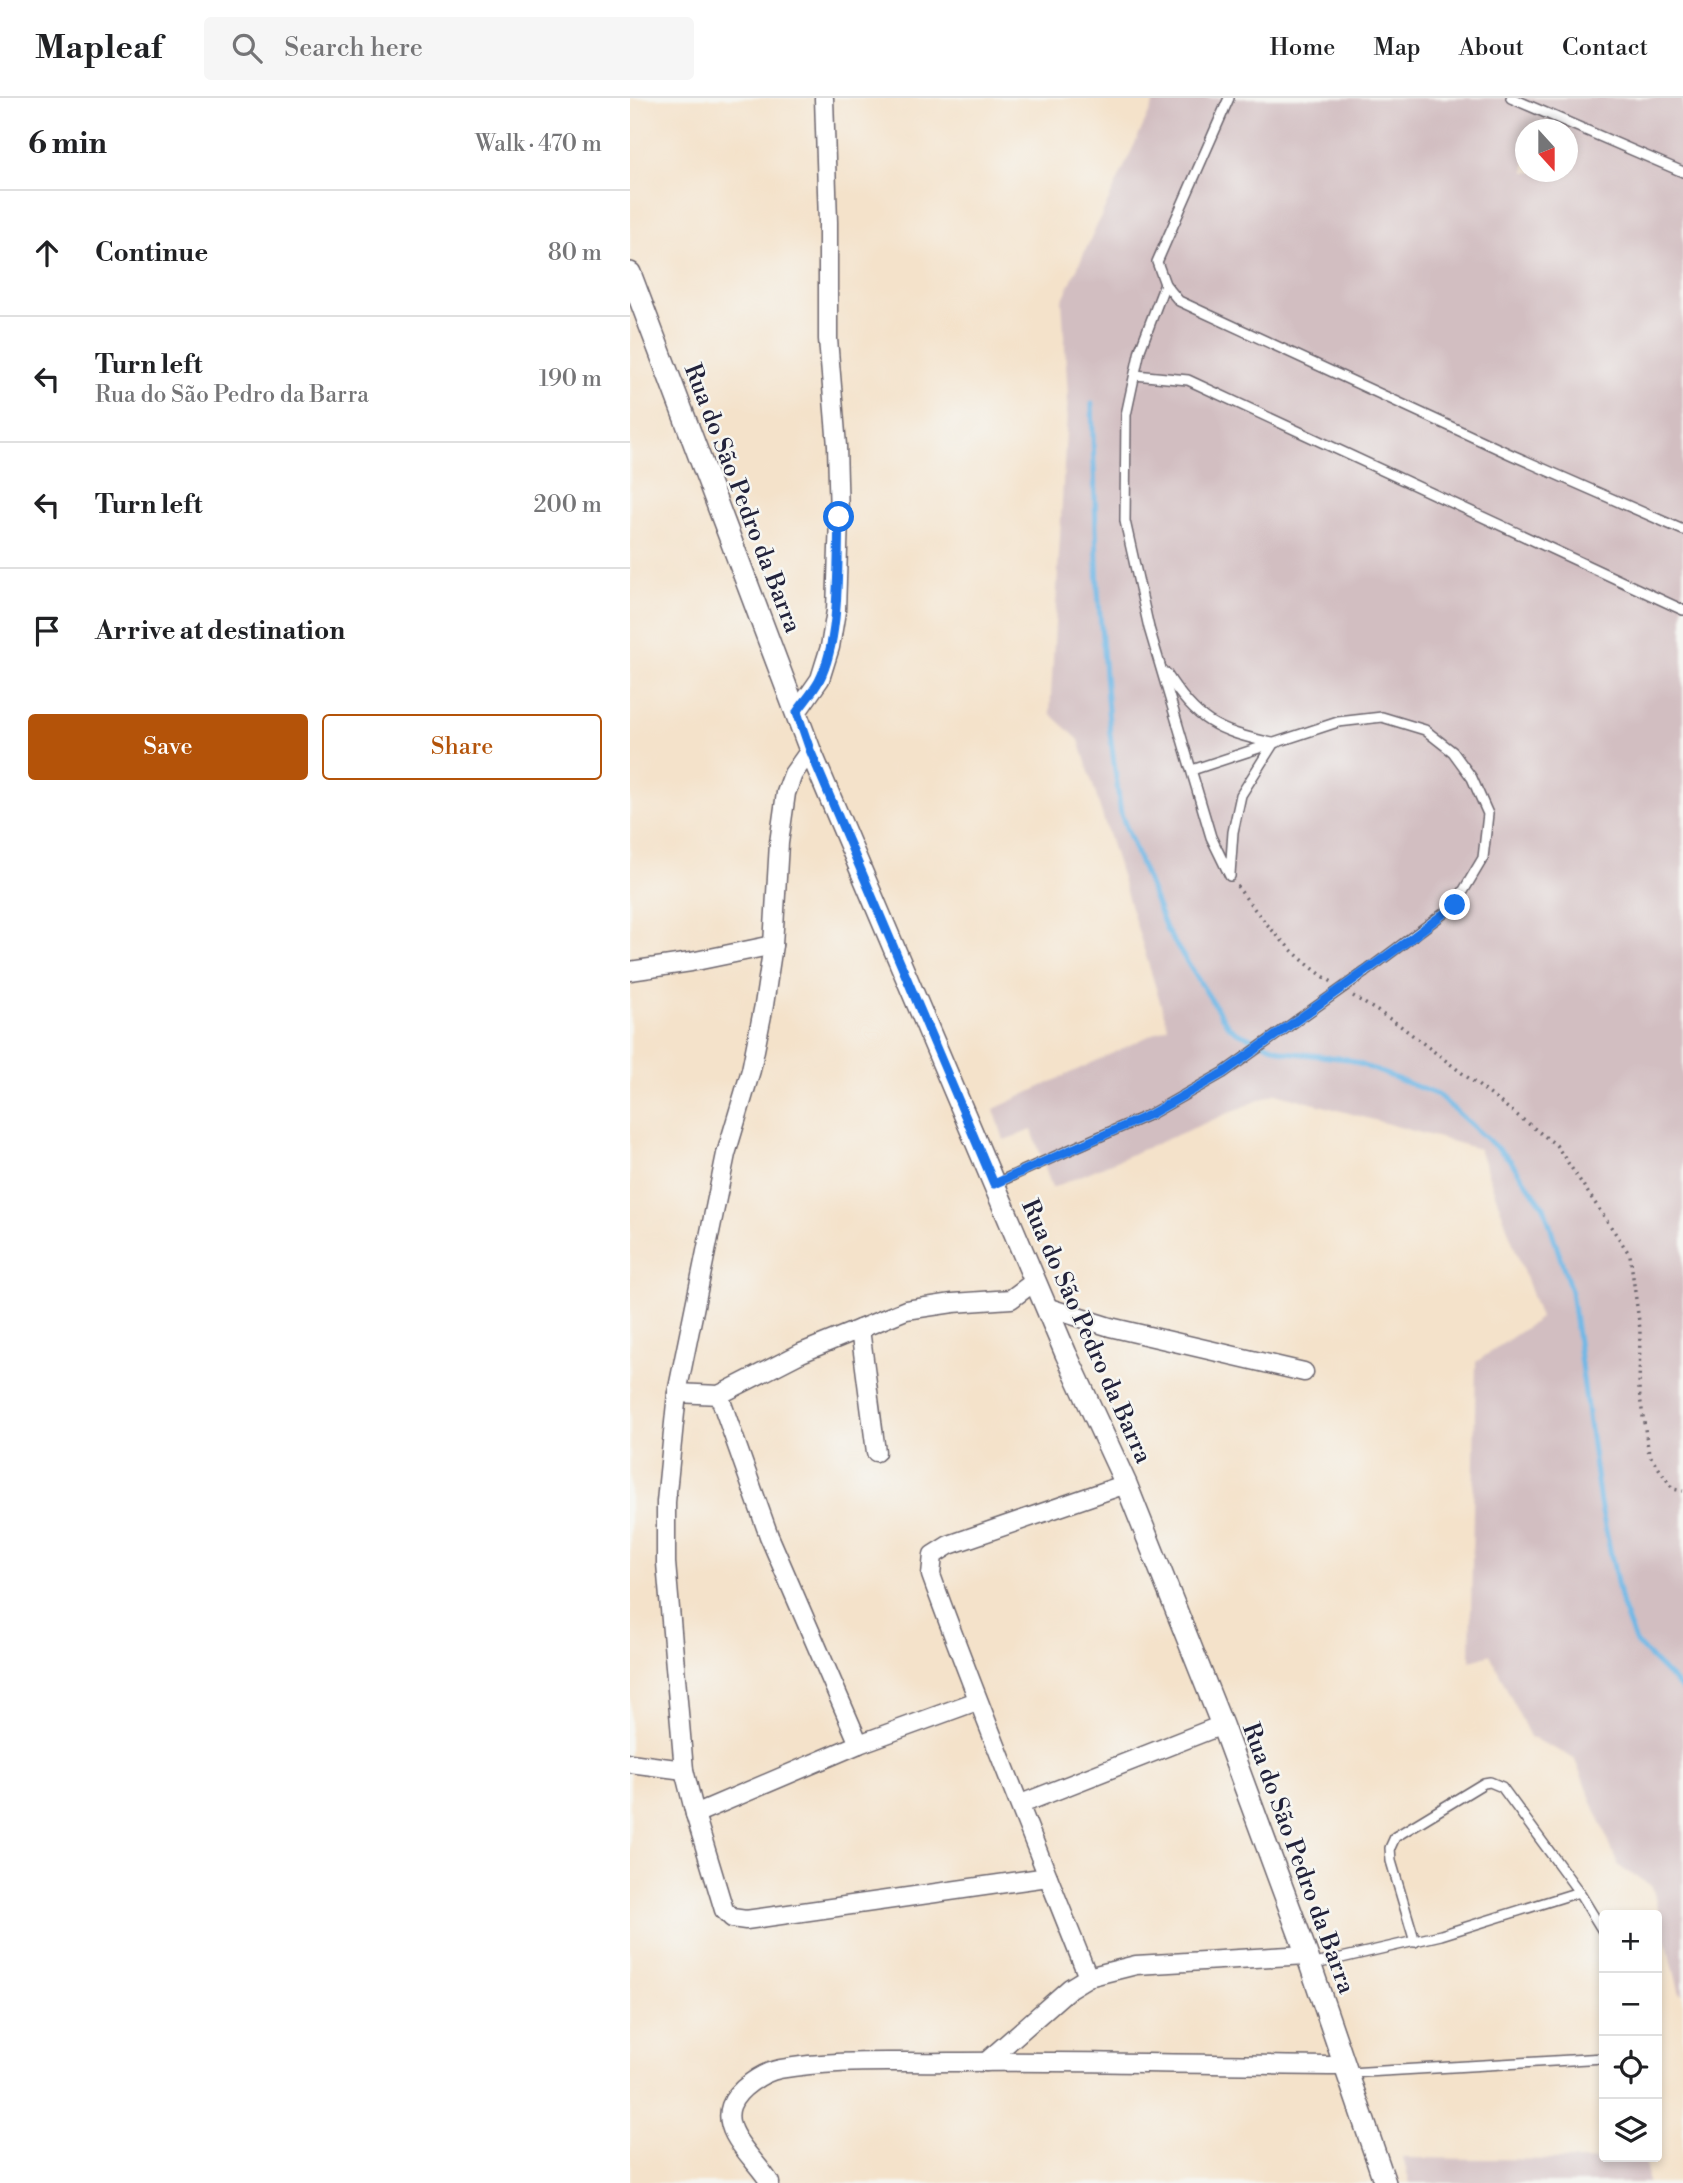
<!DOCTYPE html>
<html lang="en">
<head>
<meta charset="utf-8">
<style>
  :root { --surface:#fff; --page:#f6f6f6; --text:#202124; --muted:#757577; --line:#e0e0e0; --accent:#b45309 }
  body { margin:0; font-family:"Libre Bodoni",serif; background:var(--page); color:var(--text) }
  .controls { position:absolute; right:21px; bottom:21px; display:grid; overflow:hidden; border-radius:7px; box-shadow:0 4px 10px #0003 }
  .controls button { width:63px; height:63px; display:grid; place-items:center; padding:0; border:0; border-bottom:2px solid var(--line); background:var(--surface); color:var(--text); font:35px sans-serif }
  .compass { position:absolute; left:885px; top:21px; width:63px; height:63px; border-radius:50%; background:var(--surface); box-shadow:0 4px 10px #0003; rotate:159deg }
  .stop { position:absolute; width:21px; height:21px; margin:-16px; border:5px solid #1a73e8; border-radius:50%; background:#fff }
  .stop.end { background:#1a73e8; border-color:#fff; box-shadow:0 2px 7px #0008 }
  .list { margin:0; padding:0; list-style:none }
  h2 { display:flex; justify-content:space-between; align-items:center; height:91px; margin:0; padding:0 28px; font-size:30px }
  h2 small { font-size:23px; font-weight:400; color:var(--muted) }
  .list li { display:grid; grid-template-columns:46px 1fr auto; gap:21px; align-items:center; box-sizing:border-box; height:126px; padding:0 28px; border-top:2px solid var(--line) }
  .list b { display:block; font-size:26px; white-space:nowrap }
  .list p { margin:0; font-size:23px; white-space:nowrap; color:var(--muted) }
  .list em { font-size:23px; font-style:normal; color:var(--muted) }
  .actions { display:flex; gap:14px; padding:21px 28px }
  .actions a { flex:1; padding:16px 0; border:2px solid var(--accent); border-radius:7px; text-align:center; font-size:24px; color:var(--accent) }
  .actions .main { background:var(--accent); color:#fff }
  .icon { flex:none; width:38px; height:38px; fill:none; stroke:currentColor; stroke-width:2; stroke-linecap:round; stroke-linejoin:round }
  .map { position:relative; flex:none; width:1053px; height:2085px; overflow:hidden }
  header { display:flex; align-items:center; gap:42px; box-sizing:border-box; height:98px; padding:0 35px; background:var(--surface); border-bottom:2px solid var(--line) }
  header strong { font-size:33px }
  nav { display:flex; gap:38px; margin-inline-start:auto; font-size:24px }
  .search { width:490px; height:63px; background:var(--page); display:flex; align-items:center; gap:18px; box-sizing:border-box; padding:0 24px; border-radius:7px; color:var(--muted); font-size:26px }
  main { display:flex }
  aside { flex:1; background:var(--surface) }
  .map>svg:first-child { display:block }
  .industrial { fill:#d2bec1; fill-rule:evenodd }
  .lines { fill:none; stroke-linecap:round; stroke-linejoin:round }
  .stream { stroke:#6eb7e6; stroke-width:5 }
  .service-casing { stroke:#6c656d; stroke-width:12 }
  .minor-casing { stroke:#6c656d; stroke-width:21 }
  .tertiary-casing { stroke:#6c656d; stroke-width:24 }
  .path { stroke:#6c656d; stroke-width:3.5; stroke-dasharray:2 5; stroke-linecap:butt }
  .service { stroke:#fff; stroke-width:9 }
  .minor { stroke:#fff; stroke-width:18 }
  .tertiary { stroke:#fff; stroke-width:21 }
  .service-bridge-casing { stroke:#6c656d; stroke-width:12; stroke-linecap:butt }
  .service-bridge { stroke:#fff; stroke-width:9 }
  .route { stroke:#1a73e8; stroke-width:9 }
  .labels { text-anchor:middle; stroke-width:5; stroke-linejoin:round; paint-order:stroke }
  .street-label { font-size:24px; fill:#22223b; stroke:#f6f6f2 }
</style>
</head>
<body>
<header>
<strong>Mapleaf</strong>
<div class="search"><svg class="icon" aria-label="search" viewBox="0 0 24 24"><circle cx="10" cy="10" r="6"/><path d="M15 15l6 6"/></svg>Search here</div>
<nav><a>Home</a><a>Map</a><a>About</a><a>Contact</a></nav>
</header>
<main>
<aside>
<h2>6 min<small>Walk · 470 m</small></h2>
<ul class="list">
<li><svg class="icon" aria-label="ahead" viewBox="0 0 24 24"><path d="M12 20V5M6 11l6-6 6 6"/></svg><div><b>Continue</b></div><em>80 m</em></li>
<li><svg class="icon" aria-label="left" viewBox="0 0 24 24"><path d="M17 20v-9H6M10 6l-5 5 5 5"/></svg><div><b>Turn left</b><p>Rua do São Pedro da Barra</p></div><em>190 m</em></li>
<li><svg class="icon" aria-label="left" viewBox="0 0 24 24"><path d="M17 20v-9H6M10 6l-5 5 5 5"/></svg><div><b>Turn left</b></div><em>200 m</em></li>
<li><svg class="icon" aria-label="arrive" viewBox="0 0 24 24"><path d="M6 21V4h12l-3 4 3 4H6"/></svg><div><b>Arrive at destination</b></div></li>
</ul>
<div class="actions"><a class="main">Save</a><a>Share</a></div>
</aside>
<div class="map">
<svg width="1053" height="2085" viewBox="0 0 1053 2085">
  <rect width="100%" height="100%" fill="#f6f6f2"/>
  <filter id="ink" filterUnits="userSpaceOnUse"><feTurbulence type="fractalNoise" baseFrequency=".0143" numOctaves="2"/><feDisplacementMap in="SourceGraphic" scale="14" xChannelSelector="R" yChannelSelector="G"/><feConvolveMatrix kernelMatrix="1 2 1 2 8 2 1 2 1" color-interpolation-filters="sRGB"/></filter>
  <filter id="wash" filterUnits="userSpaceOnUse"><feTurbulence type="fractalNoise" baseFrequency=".00686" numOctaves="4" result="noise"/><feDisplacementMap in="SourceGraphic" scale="28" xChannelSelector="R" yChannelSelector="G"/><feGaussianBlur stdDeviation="1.57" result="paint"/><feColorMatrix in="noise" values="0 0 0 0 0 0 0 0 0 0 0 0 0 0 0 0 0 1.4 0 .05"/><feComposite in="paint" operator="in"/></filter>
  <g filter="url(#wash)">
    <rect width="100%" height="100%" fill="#f4e2ca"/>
    <g class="industrial">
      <path d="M 526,0 L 1053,0 L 1053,1896 L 1050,1896 L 1022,1788 L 989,1769 L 944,1660 L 900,1639 L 860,1556 L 840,1563 L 846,1264 L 910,1220 L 849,1051 L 646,995 L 422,1090 L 402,1032 L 374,1042 L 364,1011 L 538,929 L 449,642 L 420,615 L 438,297 L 432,203 ZM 895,32 L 937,32 L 937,74 L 895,74 Z"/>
      <polygon points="773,2060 1016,2063 1017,2085 780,2085"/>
    </g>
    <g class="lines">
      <polyline class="stream" points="462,306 468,493 480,635 491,716 537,833 598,928 607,934 655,954 717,961 808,997 879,1061 914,1109 941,1193 970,1405 992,1508 1006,1545 1053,1592"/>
    </g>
  </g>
  <g filter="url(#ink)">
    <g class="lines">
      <g class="service-casing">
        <g id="service">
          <polyline points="599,0 527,164 535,186 549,203 882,357 1053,432"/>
          <polyline points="881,0 1053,74"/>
          <polyline points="535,186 510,252 496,317 495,423 519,530 581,739 600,778"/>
          <polyline points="505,277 558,282 1053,512"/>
          <path d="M 536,575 C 566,623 587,633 642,645"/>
          <polyline points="562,672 708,624 752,619 795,632 823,654 842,680 858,716 853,760 825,807 735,874"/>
          <polyline points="600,776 603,734 611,697 643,646"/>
          <polyline points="364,1086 455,1045"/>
          <polyline points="785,1844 761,1763 760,1750 765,1739 854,1685 860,1684 872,1689 949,1794 974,1835"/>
          <polyline points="681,1867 811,1837 949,1794"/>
          <polyline points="719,1975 974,1960"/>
        </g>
      </g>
      <g class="minor-casing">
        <g id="minor">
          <polyline points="167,614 190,581 200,549 206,513 209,419 207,348 198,241 198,124 194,0"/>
          <polyline points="180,652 163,676 156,695 149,745 143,847 134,907 121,972 96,1056 47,1295 36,1404 36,1465 54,1672 65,1716 94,1812 102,1820 116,1822 418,1779"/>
          <polyline points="0,873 61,864 143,847"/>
          <polyline points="416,1209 480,1229 674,1274"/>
          <polyline points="230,1231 246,1354"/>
          <polyline points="47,1295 89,1297 171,1255 276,1212 323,1205 381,1201 405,1183"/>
          <polyline points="89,1297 139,1438 229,1646"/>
          <polyline points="0,1665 54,1672"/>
          <polyline points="391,1706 592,1627"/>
          <polyline points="65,1716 229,1646 347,1603"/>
          <path d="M 458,1879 C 405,1745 350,1612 301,1477 L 303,1457 L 319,1447 L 496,1386"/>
          <polyline points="356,1964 440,1890 458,1879 506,1867 677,1857"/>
          <path d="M 140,2085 C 128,2063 91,2036 101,2008 C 107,1991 133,1974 150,1971 C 205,1961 264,1965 319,1964 C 451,1962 584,1967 716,1968"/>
        </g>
      </g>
      <g class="tertiary-casing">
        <polyline id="tertiary" points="0,175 180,652 436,1256 496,1386 592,1627 677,1857 755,2085"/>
      </g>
      <g class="path">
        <path d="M 607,788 C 633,824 664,860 702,884"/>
        <polyline points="723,898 768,926 926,1047 1000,1157 1010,1231 1009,1293 1019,1356 1043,1391 1053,1393"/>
      </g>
      <use href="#service" class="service"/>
      <use href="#minor" class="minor"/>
      <use href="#tertiary" class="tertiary"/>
      <g class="service-bridge-casing">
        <polyline id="service-bridge" points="455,1045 521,1016 593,975 735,874"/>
      </g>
      <use href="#service-bridge" class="service-bridge"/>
    </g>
  </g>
  <g class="lines" filter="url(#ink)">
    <path class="route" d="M 209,419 C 207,466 211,541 189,583 C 183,594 174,604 167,614 L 180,652 L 364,1086 L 521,1016 L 593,975 L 779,842 L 825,807"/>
  </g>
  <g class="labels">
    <g class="street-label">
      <text transform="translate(113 400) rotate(69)" y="8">Rua do São Pedro da Barra</text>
      <text transform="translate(457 1233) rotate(66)" y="8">Rua do São Pedro da Barra</text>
      <text transform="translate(669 1760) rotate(70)" y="8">Rua do São Pedro da Barra</text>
    </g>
  </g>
</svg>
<div class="controls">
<button>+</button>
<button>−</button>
<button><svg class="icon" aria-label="locate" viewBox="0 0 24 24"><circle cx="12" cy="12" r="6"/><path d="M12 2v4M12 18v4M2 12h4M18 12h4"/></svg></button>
<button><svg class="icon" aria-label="layers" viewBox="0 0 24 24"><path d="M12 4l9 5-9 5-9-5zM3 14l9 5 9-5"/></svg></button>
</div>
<svg class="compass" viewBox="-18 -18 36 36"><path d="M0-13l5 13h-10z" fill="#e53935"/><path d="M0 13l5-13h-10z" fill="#757577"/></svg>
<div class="stop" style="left:209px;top:419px"></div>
<div class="stop end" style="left:825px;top:807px"></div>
</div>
</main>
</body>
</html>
